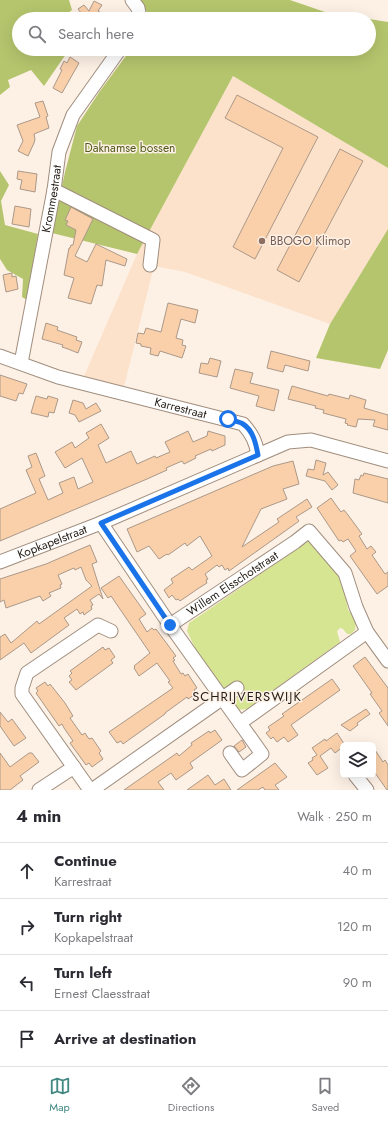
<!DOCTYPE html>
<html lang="en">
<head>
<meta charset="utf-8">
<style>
  :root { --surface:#fff; --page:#f7f7f7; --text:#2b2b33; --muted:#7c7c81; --line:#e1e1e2; --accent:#428882 }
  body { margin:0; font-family:Jost,sans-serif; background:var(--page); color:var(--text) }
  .controls { position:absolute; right:12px; bottom:12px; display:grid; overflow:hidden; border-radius:6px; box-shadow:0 4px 16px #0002 }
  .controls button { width:36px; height:36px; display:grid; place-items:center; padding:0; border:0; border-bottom:1px solid var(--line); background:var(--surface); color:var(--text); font:20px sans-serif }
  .stop { position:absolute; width:12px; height:12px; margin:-9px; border:3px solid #1a73e8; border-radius:50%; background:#fff }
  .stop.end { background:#1a73e8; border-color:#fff; box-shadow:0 1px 4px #0008 }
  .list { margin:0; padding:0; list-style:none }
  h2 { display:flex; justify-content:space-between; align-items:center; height:52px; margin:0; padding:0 16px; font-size:17px }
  h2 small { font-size:13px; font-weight:400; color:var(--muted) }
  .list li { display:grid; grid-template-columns:26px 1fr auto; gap:12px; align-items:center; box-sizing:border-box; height:56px; padding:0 16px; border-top:1px solid var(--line) }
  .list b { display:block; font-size:15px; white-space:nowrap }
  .list p { margin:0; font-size:13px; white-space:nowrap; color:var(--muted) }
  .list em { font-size:13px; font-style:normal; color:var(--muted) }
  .icon { flex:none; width:22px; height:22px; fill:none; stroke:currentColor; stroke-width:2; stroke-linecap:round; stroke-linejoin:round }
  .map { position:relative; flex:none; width:388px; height:790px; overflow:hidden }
  .search { position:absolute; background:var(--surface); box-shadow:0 4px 16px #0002; left:12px; right:12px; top:12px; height:44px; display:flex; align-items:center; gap:10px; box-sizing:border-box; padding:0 14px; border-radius:22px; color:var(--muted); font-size:15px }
  .sheet { height:276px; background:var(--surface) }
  nav { display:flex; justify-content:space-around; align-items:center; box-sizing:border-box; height:56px; border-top:1px solid var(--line); background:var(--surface); font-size:11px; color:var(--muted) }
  nav a { display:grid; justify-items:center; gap:2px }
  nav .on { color:var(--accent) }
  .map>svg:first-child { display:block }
  .built { fill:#fce2cb }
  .green { fill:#d5e591 }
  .forest { fill:#b5c56d }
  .building { fill:#f9d0aa; stroke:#ab9888 }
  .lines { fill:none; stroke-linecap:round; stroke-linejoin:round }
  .minor-casing { stroke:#a08e7e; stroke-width:15 }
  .minor { stroke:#fff; stroke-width:13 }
  .route { stroke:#1a73e8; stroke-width:5 }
  .education-dot { fill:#8d6e63; stroke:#fdf1e6; stroke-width:1.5 }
  .labels { text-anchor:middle; stroke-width:3; stroke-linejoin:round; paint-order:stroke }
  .park-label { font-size:12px; fill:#505a1b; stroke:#fdf1e6 }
  .street-label { font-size:12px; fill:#231c16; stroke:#fdf1e6 }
  .education-label { font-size:12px; fill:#785e54; stroke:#fdf1e6; text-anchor:start }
  .neighbourhood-label { font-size:13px; letter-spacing:1px; fill:#231c16; stroke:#fdf1e6 }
</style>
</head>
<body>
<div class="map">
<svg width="388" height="790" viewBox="0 0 388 790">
  <rect width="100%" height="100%" fill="#fdf1e6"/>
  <polygon class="built" points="233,76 388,168 388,229 330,324 185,272 154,266 124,387 84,376 137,254"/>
  <path class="green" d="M 309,541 L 342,577 L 348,610 L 353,615 L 356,622 L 355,630 L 351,634 L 347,634 L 343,629 L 340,628 L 337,631 L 340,642 L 247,709 L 238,710 C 232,703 230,692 222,687 L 195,648 L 187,631 L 189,623 Z"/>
  <g class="forest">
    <polygon points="0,0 69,0 72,10 60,19 19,19 19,49 63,49 66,54 44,86 31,70 8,80 10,87 0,95"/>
    <polygon points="140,0 290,0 325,12 369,19 149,19 149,16"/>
    <polygon points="369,19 388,22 388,168 233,76 137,254 52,233 65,172 77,126 100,91 131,49 369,49"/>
    <polygon points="0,171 9,185 1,201 5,225 38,234 27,300 22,297 23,279 7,270 0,259"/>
    <polygon points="388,229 388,350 380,369 316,358 330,324"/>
  </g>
  <g class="building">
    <polygon points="94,1 102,5 98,11 112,19 84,19 85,18 78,9 84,5 89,11"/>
    <polygon points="70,57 79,63 62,93 53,88 62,70 60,69 64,61 67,63"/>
    <polygon points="237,95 318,137 255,259 233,247 283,148 225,118"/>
    <polygon points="43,101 48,116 46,117 49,128 34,134 35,139 34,143 28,156 18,151 23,141 17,125 40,117 35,103"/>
    <polygon points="340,149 363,161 299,282 277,270"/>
    <polygon points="18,171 37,174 35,192 20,189 22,180 17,179"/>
    <polygon points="15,206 31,209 29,227 12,224"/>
    <polygon points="71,207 93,219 75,256 87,262 96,244 127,259 125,266 106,260 102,286 97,285 91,304 68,298 74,278 64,275 69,248 70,248 71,245 73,245 76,230 66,225 68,221 65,220"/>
    <polygon points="12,273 12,277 16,276 18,289 6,292 3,275"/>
    <polygon points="168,303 198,310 195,323 181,319 176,338 183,340 182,345 186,346 182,358 160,351 158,356 150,354 151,348 141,346 141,344 136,343 138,333 144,334 146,328 161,332"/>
    <polygon points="46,323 58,327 57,330 77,337 76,340 82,342 78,353 68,349 62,347 63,345 42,339"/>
    <polygon points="271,351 310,361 308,371 285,365 283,372 267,368"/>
    <polygon points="210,358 221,361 217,377 199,373 201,363 208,364"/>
    <polygon points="235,369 253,373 250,383 279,390 274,411 256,406 259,396 230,388"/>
    <polygon points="0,375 27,384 23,394 19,393 16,401 0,396"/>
    <polygon points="292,386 328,396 329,394 349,399 350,395 366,400 364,408 388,415 388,430 373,426 375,420 358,419 356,427 347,425 348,424 345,423 346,419 323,413 324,410 315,408 316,406 288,399"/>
    <polygon points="36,396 47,399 48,396 58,399 54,413 49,412 48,417 31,413"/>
    <polygon points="73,400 83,403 86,409 96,403 101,411 79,422 75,415 69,413"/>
    <polygon points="101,424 109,438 98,445 106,463 131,451 137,464 155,456 156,458 170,452 165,442 188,431 193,442 207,436 208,431 225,436 225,445 212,451 211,449 195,456 196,458 184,464 182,461 166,468 167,470 147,479 0,541 0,509 36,493 26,470 32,467 28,456 36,453 45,476 39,479 48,500 63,493 59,483 74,477 78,489 93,482 82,458 65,468 55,452 72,442 75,448 89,438 86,433"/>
    <polygon points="316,460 326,463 323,475 328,472 338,485 332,490 325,481 306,476 308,469 314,470"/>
    <polygon points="293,461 299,484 283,489 287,499 261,509 242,547 279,522 277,519 307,499 312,507 296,517 299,521 295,524 229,571 228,568 225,570 222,565 219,567 217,565 205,574 208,579 206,580 207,583 199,588 180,601 178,599 176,600 172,595 169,598 164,590 173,583 171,579 189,567 192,570 212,556 200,536 187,546 185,543 168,555 167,554 159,559 149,546 137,552 127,529 273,466"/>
    <polygon points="364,473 388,479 388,503 353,493 355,479 359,480 361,475 363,476"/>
    <polygon points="331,498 341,512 344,510 348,515 362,534 359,536 367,549 371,546 376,552 372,555 385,574 388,572 388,586 377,594 350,556 356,551 348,539 343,542 341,540 339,541 317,508"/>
    <polygon points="90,545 97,562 92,564 103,599 99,594 90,600 93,605 91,606 92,609 84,615 83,612 80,614 77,609 64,618 69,625 31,653 24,643 0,660 0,637 5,634 11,643 37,621 39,624 92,586 86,580 81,567 75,570 74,568 58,575 62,584 60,585 61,588 49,593 51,596 43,601 40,596 6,608 4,600 0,602 0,579 46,564"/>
    <polygon points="119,576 146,614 139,619 147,632 152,628 154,630 156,629 176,656 173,658 175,660 173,661 181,674 183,673 185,676 188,674 197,688 194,690 197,693 188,699 187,697 165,713 165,714 123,744 121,741 117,743 109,732 173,688 168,682 170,681 157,663 139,676 134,668 135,667 134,666 150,653 111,596 108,598 101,588"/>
    <polygon points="103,647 105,650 109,648 115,657 111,660 113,663 76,690 69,682 72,680 69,676 72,673 70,671"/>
    <polygon points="365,657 388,688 388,726 379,713 382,711 370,694 372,693 353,666"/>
    <polygon points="332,679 340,690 291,725 298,735 288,742 284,737 277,742 273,737 271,739 266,733 270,730 268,727 284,716 282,714"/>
    <polygon points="45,682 48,686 50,684 65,703 73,716 70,718 82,735 85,733 89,739 92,738 101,751 99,753 103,759 92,767 89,763 86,765 70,743 73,741 64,728 62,724 59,726 36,693 38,691 36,688"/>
    <polygon points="366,709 370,714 357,723 358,725 350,731 341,725"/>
    <polygon points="0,712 8,722 12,719 26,738 14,746 0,726"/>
    <polygon points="215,730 222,740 190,763 193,768 176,780 171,773 158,782 164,790 124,790 177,753 179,756 192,745 191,743 209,731 210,733"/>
    <polygon points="337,733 345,745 343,745 343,747 335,753 331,748 320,756 328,768 317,775 308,763 313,760 312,758 317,755 312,748 325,739 326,741"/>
    <polygon points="242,740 246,747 239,752 234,746"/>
    <polygon points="373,747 383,762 385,760 388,765 388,790 387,790 373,770"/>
    <polygon points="0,753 10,767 29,753 32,753 39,762 20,776 23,780 10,790 0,790"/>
    <polygon points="275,763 287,777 275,785 279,790 265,790 263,787 258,790 237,790"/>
    <polygon points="208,775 215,785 224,779 231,790 187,790"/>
  </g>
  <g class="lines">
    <g class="minor-casing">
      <g id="minor">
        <polyline points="132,0 138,8 140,19"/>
        <polyline points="54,190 153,240 150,265"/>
        <path id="s1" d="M 0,356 L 58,377 L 243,424 C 252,434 256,442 258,455"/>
        <path id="s2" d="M 21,363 L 54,190 L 59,152 L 73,115 L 120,49"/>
        <polyline points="101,523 170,625 262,754 242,770 230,753"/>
        <path id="s3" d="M 0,562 L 101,523 L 288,442 L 311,440 L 388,461"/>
        <path id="s4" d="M 170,625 L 295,542 L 309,531 L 345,573 L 356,607 L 367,632 L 388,661"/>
        <polyline points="240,723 367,632"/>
        <polyline points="355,775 367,790"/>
        <polyline points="39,790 74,767"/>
        <polyline points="90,790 22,694 22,688 27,673 98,625 111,631"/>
        <polyline points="92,790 237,688"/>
      </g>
    </g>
    <use href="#minor" class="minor"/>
  </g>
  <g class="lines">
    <path class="route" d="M 170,625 L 101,523 L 258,455 C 256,444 253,430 243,424 C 239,421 232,421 228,419"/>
  </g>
  <circle class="education-dot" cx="262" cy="241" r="4"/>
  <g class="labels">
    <g class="park-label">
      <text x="130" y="152">Daknamse bossen</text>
    </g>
    <g class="street-label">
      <text dy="4" stroke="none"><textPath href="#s2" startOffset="167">Krommestraat</textPath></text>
      <text dy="4" stroke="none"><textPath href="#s1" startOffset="188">Karrestraat</textPath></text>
      <text dy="4" stroke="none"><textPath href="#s3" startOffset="56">Kopkapelstraat</textPath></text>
      <text dy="4" stroke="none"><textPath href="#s4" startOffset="75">Willem Elsschotstraat</textPath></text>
    </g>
    <g class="education-label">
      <text x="270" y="245">BBOGO Klimop</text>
    </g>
    <g class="neighbourhood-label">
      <text x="247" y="701">SCHRIJVERSWIJK</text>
    </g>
  </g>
</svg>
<div class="controls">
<button><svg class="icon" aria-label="layers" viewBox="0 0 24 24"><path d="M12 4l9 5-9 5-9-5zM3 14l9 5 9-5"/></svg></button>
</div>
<div class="stop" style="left:228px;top:419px"></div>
<div class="stop end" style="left:170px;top:625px"></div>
<div class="search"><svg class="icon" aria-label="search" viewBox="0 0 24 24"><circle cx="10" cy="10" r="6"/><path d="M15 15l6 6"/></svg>Search here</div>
</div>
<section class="sheet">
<h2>4 min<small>Walk · 250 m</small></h2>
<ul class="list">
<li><svg class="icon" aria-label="ahead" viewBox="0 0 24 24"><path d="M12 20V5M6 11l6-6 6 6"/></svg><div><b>Continue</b><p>Karrestraat</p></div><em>40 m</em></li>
<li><svg class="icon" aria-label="right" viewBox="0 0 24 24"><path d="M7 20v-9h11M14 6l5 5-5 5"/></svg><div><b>Turn right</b><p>Kopkapelstraat</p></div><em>120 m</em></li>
<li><svg class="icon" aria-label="left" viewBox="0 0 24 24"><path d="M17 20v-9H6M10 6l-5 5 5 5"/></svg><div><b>Turn left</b><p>Ernest Claesstraat</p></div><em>90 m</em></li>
<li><svg class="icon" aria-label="arrive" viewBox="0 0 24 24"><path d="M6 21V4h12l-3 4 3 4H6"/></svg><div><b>Arrive at destination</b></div></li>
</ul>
</section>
<nav>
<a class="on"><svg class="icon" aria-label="map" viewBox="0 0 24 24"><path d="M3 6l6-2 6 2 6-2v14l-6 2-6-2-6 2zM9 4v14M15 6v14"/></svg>Map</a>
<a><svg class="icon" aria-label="directions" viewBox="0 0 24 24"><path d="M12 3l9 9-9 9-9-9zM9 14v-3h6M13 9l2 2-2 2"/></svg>Directions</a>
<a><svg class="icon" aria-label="saved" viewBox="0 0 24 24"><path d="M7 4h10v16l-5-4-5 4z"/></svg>Saved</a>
</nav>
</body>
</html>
